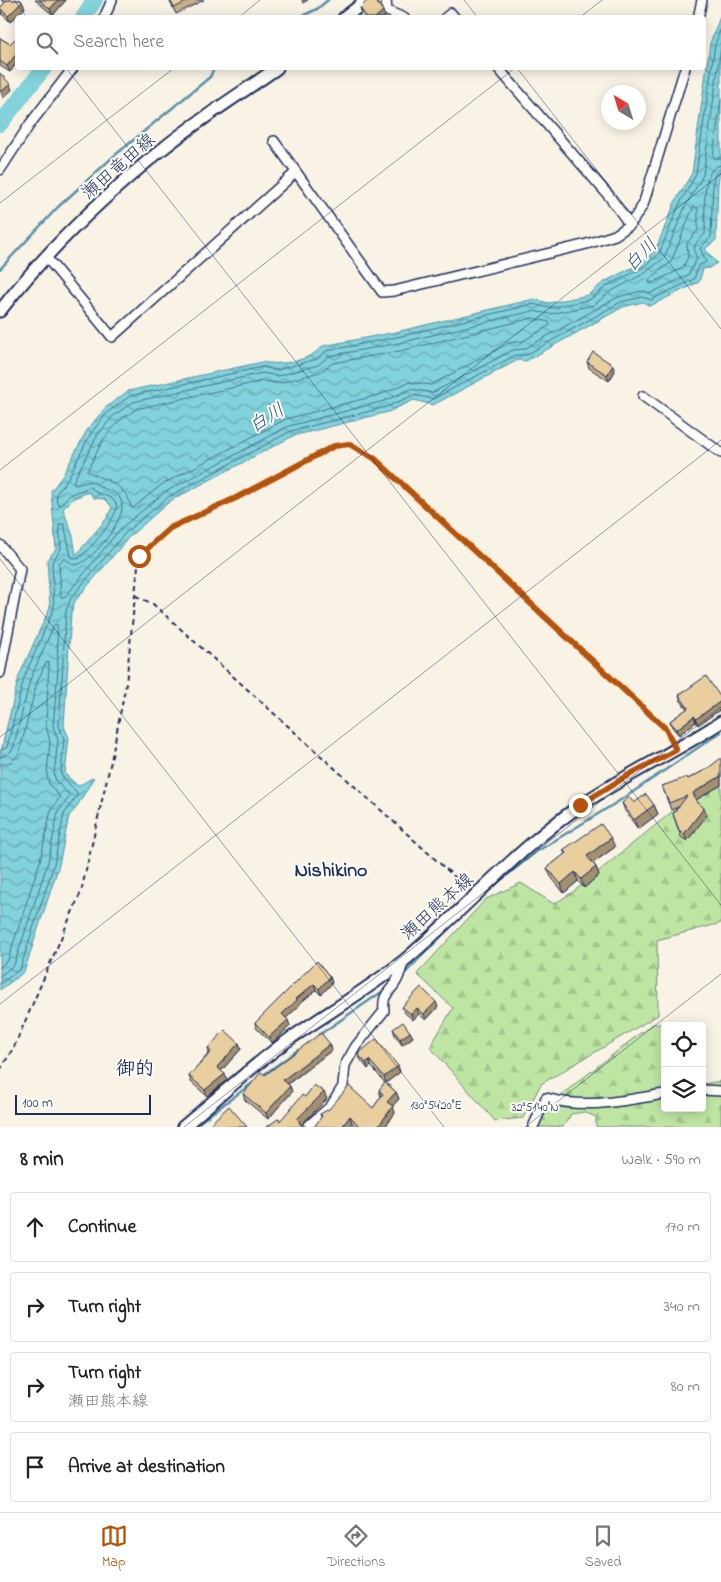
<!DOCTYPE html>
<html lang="en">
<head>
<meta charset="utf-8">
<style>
  :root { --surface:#fff; --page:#f2f2f2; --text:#202124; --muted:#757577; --line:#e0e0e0; --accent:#b45309 }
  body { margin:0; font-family:"Indie Flower","Klee One",sans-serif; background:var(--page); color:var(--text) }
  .controls { position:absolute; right:15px; bottom:15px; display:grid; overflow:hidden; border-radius:5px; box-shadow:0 2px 12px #0003 }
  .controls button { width:45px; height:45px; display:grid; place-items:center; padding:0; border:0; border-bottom:1px solid var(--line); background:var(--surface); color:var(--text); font:25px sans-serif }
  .compass { position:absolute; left:601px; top:85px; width:45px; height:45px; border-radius:50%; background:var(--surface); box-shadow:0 2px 12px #0003; rotate:322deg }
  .scale { position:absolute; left:15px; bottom:12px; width:136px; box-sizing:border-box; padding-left:5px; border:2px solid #1b2f5e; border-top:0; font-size:14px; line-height:18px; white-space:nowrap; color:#1b2f5e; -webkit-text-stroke:4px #fdfcf7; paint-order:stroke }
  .stop { position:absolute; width:15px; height:15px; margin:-11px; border:4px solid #b45309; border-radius:50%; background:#fff }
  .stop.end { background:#b45309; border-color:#fff; box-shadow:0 1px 5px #0008 }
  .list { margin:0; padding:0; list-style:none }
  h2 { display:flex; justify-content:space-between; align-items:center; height:65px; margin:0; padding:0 20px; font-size:21px }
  h2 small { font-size:16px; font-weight:400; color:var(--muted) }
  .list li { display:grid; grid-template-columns:32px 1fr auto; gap:15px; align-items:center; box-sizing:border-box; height:70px; margin:0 10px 10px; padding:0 10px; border:1px solid var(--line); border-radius:5px }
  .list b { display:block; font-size:19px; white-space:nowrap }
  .list p { margin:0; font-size:16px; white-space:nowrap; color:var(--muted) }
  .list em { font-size:16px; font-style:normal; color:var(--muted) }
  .icon { flex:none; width:28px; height:28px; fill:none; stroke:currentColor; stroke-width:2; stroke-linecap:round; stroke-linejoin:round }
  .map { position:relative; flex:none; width:721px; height:1127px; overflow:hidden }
  .search { position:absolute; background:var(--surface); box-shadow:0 2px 12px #0003; left:15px; right:15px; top:15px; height:55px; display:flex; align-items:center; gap:12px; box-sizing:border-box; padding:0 18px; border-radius:5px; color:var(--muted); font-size:19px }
  .sheet { height:385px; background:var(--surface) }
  nav { display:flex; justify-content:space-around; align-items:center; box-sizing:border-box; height:70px; border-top:1px solid var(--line); background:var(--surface); font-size:14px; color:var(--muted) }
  nav a { display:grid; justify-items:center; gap:2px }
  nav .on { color:var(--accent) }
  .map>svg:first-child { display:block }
  .forest { fill:url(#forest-firs); stroke:#6c8a80 }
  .water { fill:url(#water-waves); stroke:#5891a8; fill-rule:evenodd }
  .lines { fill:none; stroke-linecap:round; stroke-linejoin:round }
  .shore { stroke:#447090; stroke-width:1 }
  .stream { stroke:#5891a8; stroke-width:2.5 }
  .river { stroke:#81d2da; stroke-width:16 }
  .minor-casing { stroke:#1b2f5e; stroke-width:12 }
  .secondary-casing { stroke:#1b2f5e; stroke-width:15 }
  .path { stroke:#1b2f5e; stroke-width:2; stroke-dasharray:5 4; stroke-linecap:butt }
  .minor { stroke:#fdfcf7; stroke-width:9 }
  .secondary { stroke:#fdfcf7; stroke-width:11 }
  .wall { fill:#c8b188; stroke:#1b2f5e }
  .shaded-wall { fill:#a3906f; stroke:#1b2f5e }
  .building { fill:#e9ce9e; stroke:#1b2f5e }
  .route { stroke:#b45309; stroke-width:6 }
  .ticks { fill:none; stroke:#1b2f5e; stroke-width:1; stroke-opacity:0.45 }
  .labels { text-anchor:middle; stroke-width:4; stroke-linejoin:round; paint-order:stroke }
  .street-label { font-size:18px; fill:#1b2f5e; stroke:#fdfcf7 }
  .water-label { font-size:19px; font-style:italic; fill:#34587d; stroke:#fdfcf7 }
  .neighbourhood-label { font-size:19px; font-weight:bold; fill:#1b2f5e; stroke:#fdfcf7 }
  .quarter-label { font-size:20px; font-weight:bold; fill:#1b2f5e; stroke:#fdfcf7 }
  .ticks-label { font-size:12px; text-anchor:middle; fill:#1b2f5e; stroke:#fdfcf7; stroke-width:4; stroke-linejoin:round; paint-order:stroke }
</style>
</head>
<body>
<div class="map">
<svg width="721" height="1127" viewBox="0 0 721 1127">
  <defs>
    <pattern id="forest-firs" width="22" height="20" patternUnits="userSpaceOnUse" patternTransform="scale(1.25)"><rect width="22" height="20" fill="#bee6a2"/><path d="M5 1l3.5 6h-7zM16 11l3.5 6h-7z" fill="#a3c68e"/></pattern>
    <pattern id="water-waves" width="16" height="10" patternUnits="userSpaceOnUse" patternTransform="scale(1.25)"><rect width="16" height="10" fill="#81d2da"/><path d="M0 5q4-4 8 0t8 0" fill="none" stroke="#69abb4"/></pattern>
  </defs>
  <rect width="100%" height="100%" fill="#f9f3e5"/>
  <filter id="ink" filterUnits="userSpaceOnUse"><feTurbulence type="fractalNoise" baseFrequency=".02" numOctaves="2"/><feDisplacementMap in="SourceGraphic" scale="10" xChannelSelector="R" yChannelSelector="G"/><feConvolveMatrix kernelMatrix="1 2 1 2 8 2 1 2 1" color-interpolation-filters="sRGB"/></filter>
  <g filter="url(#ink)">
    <g class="forest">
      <polygon points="721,772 721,923 657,940 658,1015 541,1084 523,1118 495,1121 430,1047 453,1008 417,974 486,899 521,883 554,904 573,892"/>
      <polygon points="652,1024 673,1024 665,1026 665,1108 702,1108 702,1084 721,1081 721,1127 596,1127 596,1117 584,1112 571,1114 563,1127 532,1127 534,1116"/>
    </g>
    <path class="water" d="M 721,14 L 721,166 L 718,182 L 716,240 L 705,249 L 717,263 L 709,268 L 703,269 L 699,282 L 650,306 L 643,302 L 623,307 L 526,361 L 518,360 L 433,405 L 414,400 L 388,412 L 293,436 L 170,501 L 129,537 L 75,601 L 71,613 L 64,726 L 69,738 L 65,774 L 78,786 L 94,777 L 76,808 L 69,816 L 59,865 L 24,972 L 0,990 L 0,755 L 19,676 L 50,607 L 47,560 L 56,549 L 51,491 L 63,475 L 87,430 L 105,408 L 128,391 L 262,362 C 282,366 309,361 323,346 L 396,332 L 534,299 L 549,303 L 588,295 L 604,282 L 639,264 L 655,251 L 675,202 L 692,173 L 710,43 ZM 89,492 L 94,498 L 104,499 L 112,507 L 107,518 L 76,555 L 73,536 L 63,509 L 74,498 Z"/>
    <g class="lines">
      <g class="shore">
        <path d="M 721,47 L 703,175 L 685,207 L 664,258 L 645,273 L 610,292 L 594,305 L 550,314 L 533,311 L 399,343 L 329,356 L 318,365 L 278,376 L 262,373 L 133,402 L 113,416 L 97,436 L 73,482 L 75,485 L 91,481 C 95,482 97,485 100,487 C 109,491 121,492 122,505 C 125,520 89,566 74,565 L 64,558 L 59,563 L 61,597 L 65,597 L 120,529 L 165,492 L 289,426 L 384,401 L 411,389 L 432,393 L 513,350 L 524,349 L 618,297 L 641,291 L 651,293 L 688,275 L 697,259 C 691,246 696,242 705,234 C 706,216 699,167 721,165"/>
        <polyline points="721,100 713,156 715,158 721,158"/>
        <polygon points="694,206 698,208 698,230 687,243 688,257 683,268 650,284 649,280 671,262"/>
        <path d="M 533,318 L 549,322 L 550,325 L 523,341 L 509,343 L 431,385 L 409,382 L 382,394 L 286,419 L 161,485 L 133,508 L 131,507 C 126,483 105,481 87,471 L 103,440 L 118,422 L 136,409 L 262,381 L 280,383 L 320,372 L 333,363 L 400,351 Z"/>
        <path d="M 0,751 L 7,747 L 24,678 L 54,608 L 52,562 L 61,549 L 59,524 L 64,524 L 71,556 L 78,559 C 87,553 121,515 116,504 C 111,494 103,497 96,492 C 94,491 93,488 90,487 L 71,494 L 60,505 L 57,503 L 56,494 L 68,478 L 91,433 L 108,412 L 130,396 L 262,367 L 277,370 L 317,359 L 326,351 L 397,337 L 533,304 L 549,308 L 589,300 L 607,286 L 642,268 L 659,254 L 679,205 L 696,174 L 715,45 L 721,28"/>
        <polyline points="0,757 7,755 13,749 30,680 54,625 57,624 58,670 53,726 58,740 54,774 56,781 70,796 58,812 48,862 14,965 0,976"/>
        <polyline points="0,765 11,762 19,754 37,682 46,663 49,662 46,726 50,741 47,774 49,784 60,797 51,810 40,861 8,960 0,967"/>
        <polyline points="0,984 20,969 54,864 64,814 78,794 61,775 64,739 59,726 66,611 71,598 125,533 168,497 291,431 386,407 414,395 433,399 516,355 526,355 621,302 642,297 651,300 694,279 698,266 706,262 700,248 711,237 713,181 715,174 721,172"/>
      </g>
      <g class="stream">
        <polyline points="298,18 317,9 328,0"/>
        <polyline points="0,269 58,207 114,156 210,77 214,68"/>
        <polyline points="491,888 536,852 624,798 721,732"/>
        <polyline points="402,976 458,919"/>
        <polyline points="319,1035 386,989"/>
        <polyline points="262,1076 298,1050"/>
        <polyline points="193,1127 254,1082"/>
      </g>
      <g class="river">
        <polyline points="83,18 95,0"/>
        <polyline points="0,124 44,68"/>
      </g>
      <g class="minor-casing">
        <g id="minor">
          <polyline points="386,0 387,11 404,18"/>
          <polyline points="104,18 112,0"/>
          <polyline points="445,18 451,13 455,18"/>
          <polyline points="698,18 702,0"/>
          <polyline points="498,68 609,196 630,225"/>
          <polyline points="274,141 382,292 394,291 587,244 615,235 630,225 643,205 685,68"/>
          <polyline points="0,170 30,124 73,68"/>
          <polyline points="46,257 112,337 295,173"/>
          <polyline points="643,396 721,453"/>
          <polyline points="0,545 20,569 0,673"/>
          <polyline points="702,1090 721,1091"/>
          <path d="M 307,1127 L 331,1106 L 343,1086 L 345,1065 L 356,1046 L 384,1011 C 382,992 390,994 397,980 C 400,974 402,967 404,960"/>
          <path d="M 533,1127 L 546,1098 C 586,1110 624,1100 665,1094"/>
        </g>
      </g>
      <g class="secondary-casing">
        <g id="secondary">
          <polyline points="344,18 367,0"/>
          <path d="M 0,311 C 47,250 105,195 165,147 C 200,119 240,94 277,68"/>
          <path d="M 183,1127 C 219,1097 253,1065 291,1038 C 329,1012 370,988 406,959 C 465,909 517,849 581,805 C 626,774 676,752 721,722"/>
        </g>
      </g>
      <g class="path">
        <polyline points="136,596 153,604 467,888"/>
        <polyline points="0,1070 14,1047 81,892 111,761 126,684 139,556 170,528 237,498 334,446 349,445 374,458 666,729 672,741"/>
      </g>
      <use href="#minor" class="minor"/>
      <use href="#secondary" class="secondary"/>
    </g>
    <g class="wall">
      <polygon points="1,0 21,0 25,8 10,22 2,14 0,8 5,3"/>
      <polygon points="35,0 66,0 53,15"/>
      <polygon points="169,0 204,0 176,14"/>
      <polygon points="302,0 308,0 303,3"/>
      <polygon points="360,8 385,17 365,18 362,14"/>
      <polygon points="18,36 18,61 10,72 0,66 0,38 10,44"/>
      <polygon points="587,362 615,371 609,381 589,368"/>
      <polygon points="679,695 721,698 721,709 698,725 696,722 679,735 672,727 670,721 687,709 681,701"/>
      <polygon points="707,769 721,785 696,800 707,815 687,841 681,837 673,814 678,807 671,810 662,786 688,779"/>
      <polygon points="622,803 654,805 658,814 638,829 625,811"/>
      <polygon points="615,847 593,863 596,867 599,875 584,888 578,881 564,893 551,877 547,868 565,854 563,850"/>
      <polygon points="317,961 330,977 332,983 321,995 316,990 299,1004 299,1006 286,1018 290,1026 272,1043 257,1029 255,1023"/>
      <polygon points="402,1007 438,1007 426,1020 419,1014 413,1020 405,1013"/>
      <polygon points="393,1029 410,1032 413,1037 402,1045 395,1035"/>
      <polygon points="239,1043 241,1049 221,1071 227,1080 207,1096 191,1082 189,1076 209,1053 208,1048"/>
      <polygon points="330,1044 332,1050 288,1084 290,1086 292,1092 268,1119 245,1100 243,1094 265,1075"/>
      <polygon points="358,1054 398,1066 400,1072 386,1083 396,1092 399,1099 392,1106 395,1113 385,1127 356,1127 352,1123 321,1117 320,1114 373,1108 381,1097 379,1090 385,1083 371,1066 368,1069 360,1059"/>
    </g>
    <g class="shaded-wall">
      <polygon points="58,0 66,0 53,15 50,9"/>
      <polygon points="22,2 25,8 10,22 8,16"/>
      <polygon points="383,11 385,17 385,18 375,18"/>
      <polygon points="18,52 18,61 10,72 7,66"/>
      <polygon points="10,84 12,90 3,98 1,92"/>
      <polygon points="613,365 615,371 609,381 607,375"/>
      <polygon points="721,701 721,709 698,725 696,719"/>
      <polygon points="694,716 696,722 679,735 676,730"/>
      <polygon points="721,776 721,785 696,800 693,793"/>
      <polygon points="654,805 658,814 638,829 634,820"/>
      <polygon points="704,808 707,815 687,841 684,834"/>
      <polygon points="611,838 615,847 590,865 587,856"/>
      <polygon points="596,867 599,875 584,888 581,879"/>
      <polygon points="575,872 578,881 564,893 561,884"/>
      <polygon points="330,977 332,983 321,995 319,989"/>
      <polygon points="314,984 316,990 299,1004 299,1006 284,1020 282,1014 296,999"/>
      <polygon points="436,1002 438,1007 426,1020 424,1014"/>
      <polygon points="417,1008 419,1014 413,1020 411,1014"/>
      <polygon points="288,1020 290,1026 272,1043 269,1037"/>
      <polygon points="410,1032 413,1037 402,1045 400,1039"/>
      <polygon points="239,1043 241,1049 219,1073 217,1067"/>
      <polygon points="330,1044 332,1050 285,1086 283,1080"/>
      <polygon points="369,1060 371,1066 368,1069 366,1063"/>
      <polygon points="398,1066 400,1072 386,1083 384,1077"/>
      <polygon points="225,1074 227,1080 207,1096 205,1090"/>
      <polygon points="290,1086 292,1092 268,1119 266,1113"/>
      <polygon points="324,1092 327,1099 301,1125 301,1127 298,1118"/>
      <polygon points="396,1092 399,1099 390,1109 387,1102"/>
      <polygon points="393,1106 395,1113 385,1127 378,1127"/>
      <polygon points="350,1116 352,1123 349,1127 342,1127"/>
    </g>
    <g class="building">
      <polygon points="7,0 21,0 22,2 8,16 0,8"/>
      <polygon points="39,0 58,0 50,9"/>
      <polygon points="170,0 190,0 174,8"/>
      <polygon points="368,0 375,0 383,11 375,18 367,18 360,8"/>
      <polygon points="18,36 18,52 7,66 0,61 0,38 10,44"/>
      <polygon points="0,73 10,84 1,92 0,91"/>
      <polygon points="593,352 613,365 607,375 587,362"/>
      <polygon points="706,676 721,698 721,701 696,719 694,716 676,730 670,721 688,708 679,695"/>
      <polygon points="721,758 721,776 693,793 696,801 704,808 684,834 679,830 673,814 687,796 669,803 662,786 687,777 688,779 707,769"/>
      <polygon points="646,794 654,805 634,820 622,803 629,797 634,803"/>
      <polygon points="601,824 611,838 587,856 596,867 581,879 575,872 561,884 547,868 566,853 563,850"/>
      <polygon points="317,961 330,977 319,989 314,984 296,999 297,1000 282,1014 288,1020 269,1037 255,1023"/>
      <polygon points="421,987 436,1002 424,1014 417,1008 411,1014 402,1007"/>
      <polygon points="403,1022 410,1032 400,1039 393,1029"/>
      <polygon points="225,1030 239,1043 217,1067 225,1074 205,1090 189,1076 211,1052 208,1048"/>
      <polygon points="321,1033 330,1044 283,1080 290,1086 266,1113 243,1094 261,1072 265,1075"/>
      <polygon points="376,1039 398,1066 384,1077 369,1060 366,1063 358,1054"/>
      <polygon points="385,1082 396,1092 387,1102 393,1106 378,1127 360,1127 350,1116 342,1127 314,1127 322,1116 320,1114 329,1109 349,1086 373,1108 383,1094 379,1090"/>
      <polygon points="314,1085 324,1092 298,1118 300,1124 307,1127 267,1127 279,1118 280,1121 302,1095 305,1097"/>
      <polygon points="229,1106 247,1127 207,1127"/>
    </g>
  </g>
  <g class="lines" filter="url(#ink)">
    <polyline class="route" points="139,556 170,528 236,498 334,446 349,444 374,458 666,729 676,750 625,777 580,805"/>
  </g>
  <path class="ticks" d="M 14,0 L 27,18M 464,0 L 478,18M 238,18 L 260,0M 579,18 L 602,0M 66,68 L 721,905M 517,68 L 721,329M 0,203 L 174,68M 0,470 L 515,68M 0,559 L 444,1127M 0,737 L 721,174M 0,1004 L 721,440M 184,1127 L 721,707M 525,1127 L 721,974"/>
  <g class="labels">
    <g class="street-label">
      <text transform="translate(118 166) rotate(-41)" y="6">瀬田竜田線</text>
      <text transform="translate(437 906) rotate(-42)" y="6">瀬田熊本線</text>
    </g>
    <g class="water-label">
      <text transform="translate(640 254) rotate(-46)" y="7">白川</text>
      <text transform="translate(266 417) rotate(-32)" y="7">白川</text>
    </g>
    <g class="neighbourhood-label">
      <text x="135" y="1074">御的</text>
    </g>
    <g class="quarter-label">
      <text x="331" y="876">Nishikino</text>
    </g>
  </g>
  <g class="ticks-label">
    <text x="436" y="1109">130°54'20"E</text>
    <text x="535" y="1111">32°51'40"N</text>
  </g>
</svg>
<div class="controls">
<button><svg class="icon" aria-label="locate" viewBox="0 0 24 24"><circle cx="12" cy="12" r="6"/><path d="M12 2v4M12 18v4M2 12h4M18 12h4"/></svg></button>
<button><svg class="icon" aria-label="layers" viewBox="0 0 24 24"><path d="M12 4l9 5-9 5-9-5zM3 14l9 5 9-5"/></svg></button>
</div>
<svg class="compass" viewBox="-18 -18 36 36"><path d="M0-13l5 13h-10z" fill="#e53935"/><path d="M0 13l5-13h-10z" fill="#757577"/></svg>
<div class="scale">100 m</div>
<div class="stop" style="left:139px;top:556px"></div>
<div class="stop end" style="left:580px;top:805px"></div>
<div class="search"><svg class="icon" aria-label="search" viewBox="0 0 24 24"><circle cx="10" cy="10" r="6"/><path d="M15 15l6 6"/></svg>Search here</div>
</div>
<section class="sheet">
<h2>8 min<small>Walk · 590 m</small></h2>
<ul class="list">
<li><svg class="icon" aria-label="ahead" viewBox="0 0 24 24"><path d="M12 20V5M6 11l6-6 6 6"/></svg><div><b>Continue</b></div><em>170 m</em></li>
<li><svg class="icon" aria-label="right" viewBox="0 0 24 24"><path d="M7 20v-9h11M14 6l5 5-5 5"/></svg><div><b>Turn right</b></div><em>340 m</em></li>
<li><svg class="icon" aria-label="right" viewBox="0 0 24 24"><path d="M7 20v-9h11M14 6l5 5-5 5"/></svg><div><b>Turn right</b><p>瀬田熊本線</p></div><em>80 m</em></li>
<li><svg class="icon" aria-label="arrive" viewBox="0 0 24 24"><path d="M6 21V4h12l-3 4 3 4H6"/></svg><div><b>Arrive at destination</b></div></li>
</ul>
</section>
<nav>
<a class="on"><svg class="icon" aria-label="map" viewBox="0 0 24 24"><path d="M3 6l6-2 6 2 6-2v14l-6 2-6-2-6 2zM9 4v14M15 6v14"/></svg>Map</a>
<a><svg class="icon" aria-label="directions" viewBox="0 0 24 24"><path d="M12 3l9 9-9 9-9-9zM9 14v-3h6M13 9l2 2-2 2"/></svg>Directions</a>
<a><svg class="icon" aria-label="saved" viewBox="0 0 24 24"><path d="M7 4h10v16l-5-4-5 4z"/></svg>Saved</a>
</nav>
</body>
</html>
